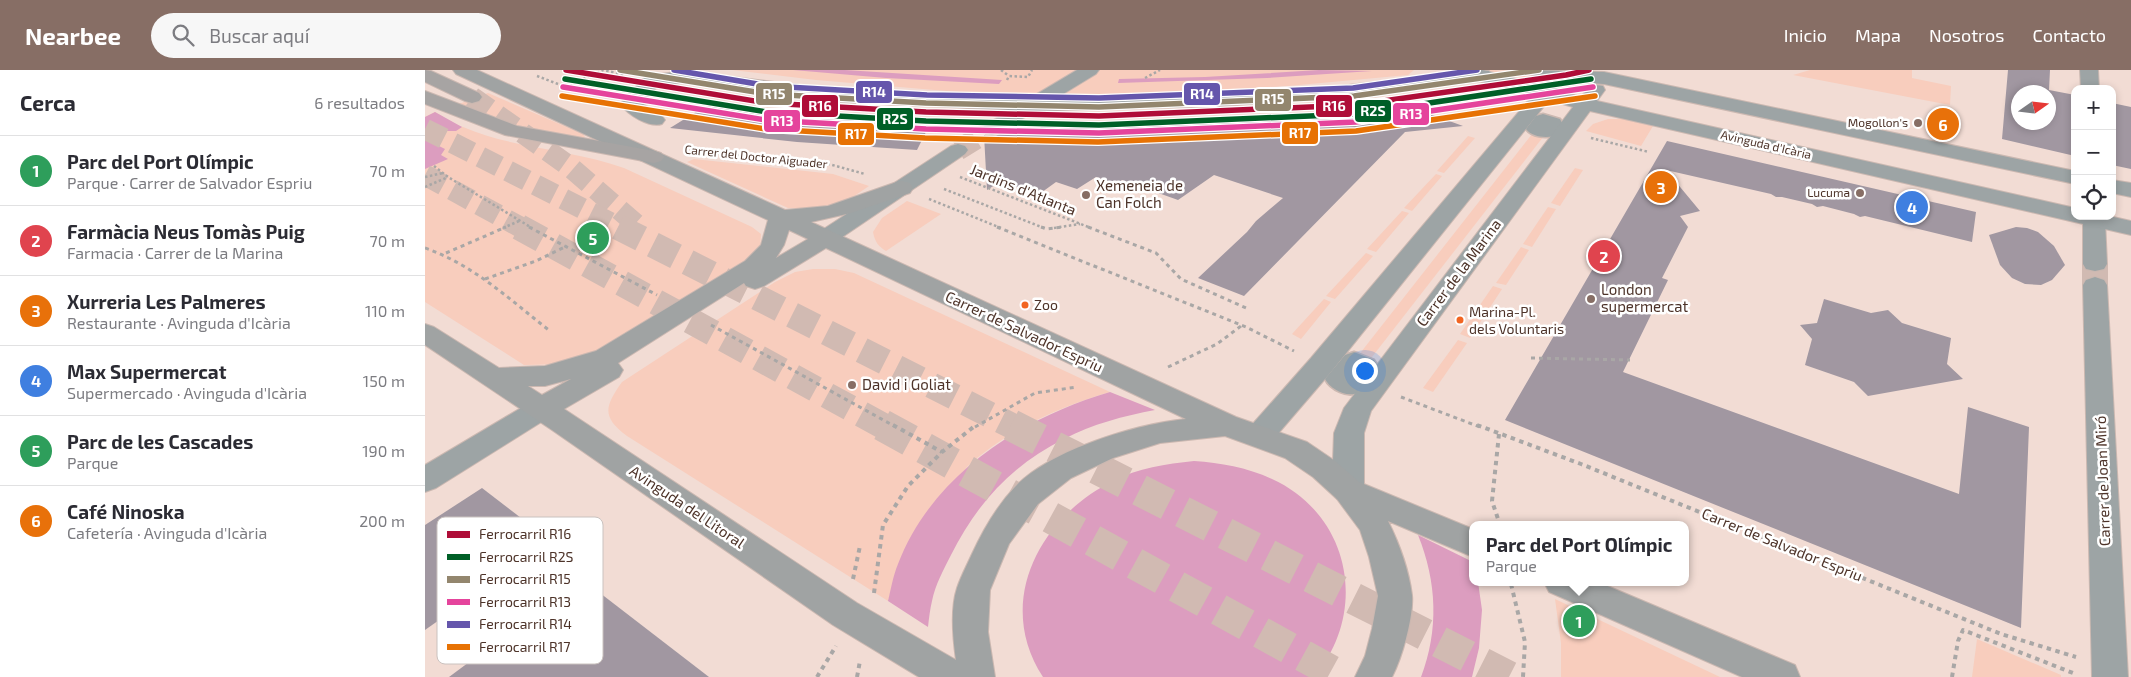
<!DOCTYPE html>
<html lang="es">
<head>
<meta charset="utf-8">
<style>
  :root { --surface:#fff; --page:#f7f7f7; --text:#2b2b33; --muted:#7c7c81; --line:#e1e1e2; --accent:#876e65 }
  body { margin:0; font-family:"Exo 2",sans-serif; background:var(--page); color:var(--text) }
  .controls { position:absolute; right:15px; top:15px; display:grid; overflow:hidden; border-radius:10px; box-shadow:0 2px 8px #0003 }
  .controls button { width:45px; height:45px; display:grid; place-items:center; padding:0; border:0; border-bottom:1px solid var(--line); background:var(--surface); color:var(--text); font:25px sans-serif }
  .compass { position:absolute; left:1586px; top:15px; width:45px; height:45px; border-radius:50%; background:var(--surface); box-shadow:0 2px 8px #0003; rotate:76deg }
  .you { position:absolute; left:939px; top:300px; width:18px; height:18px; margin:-12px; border:4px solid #fff; border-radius:50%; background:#1a73e8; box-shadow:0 0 0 8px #1a73e833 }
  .badge { display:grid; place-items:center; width:32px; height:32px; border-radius:50%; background:var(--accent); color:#fff; font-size:16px; font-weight:700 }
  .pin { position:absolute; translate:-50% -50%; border:2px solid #fff; box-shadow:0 1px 5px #0006 }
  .popup { position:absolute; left:1044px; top:451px; width:220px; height:65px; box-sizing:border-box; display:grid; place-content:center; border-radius:10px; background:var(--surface); filter:drop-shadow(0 1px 4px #0005); font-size:16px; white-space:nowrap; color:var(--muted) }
  .popup b { font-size:19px; color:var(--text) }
  .popup::after { content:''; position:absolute; left:50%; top:100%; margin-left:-10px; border:10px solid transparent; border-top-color:var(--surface) }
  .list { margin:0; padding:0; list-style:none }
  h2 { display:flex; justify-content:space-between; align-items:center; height:65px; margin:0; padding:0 20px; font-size:21px }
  h2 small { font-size:16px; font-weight:400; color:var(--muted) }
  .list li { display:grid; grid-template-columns:32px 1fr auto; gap:15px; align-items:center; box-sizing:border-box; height:70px; padding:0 20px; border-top:1px solid var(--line) }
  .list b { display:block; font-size:19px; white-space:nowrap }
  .list p { margin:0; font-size:16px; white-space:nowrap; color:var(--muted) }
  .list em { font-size:16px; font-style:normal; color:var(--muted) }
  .icon { flex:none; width:28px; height:28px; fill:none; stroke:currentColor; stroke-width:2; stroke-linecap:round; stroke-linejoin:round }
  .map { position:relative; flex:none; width:1706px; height:607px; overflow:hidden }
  header { display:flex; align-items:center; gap:30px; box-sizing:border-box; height:70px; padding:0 25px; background:var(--accent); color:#fff }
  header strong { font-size:24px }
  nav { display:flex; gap:28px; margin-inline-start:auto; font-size:18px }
  .search { width:350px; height:45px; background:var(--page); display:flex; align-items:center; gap:12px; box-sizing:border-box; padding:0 18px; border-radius:28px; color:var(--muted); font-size:19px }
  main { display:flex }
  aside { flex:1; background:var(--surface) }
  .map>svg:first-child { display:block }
  .green { fill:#f8cdbd }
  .water { fill:#dc9dbf }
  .building { fill:#a197a1; fill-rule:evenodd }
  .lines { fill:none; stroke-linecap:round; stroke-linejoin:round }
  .minor-tunnel { stroke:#d1bab2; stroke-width:26; stroke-dasharray:26 13; stroke-linecap:butt }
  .tertiary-tunnel { stroke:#d1bab2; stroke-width:21; stroke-dasharray:21 10; stroke-linecap:butt }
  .trunk-tunnel-far2 { stroke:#d1bab2; stroke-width:21; stroke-dasharray:21 10; stroke-linecap:butt }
  .trunk-tunnel-far1 { stroke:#d1bab2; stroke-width:26; stroke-dasharray:26 13; stroke-linecap:butt }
  .trunk-tunnel { stroke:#d1bab2; stroke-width:32; stroke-dasharray:32 16; stroke-linecap:butt }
  .pedestrian-casing { stroke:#cbb8b1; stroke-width:3 }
  .minor-casing { stroke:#cbb8b1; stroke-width:2 }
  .tertiary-casing { stroke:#cbb8b1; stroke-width:2 }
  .secondary-casing { stroke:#cbb8b1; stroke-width:2 }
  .trunk-casing { stroke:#cbb8b1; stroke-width:2 }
  .path-far2 { stroke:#a9a7a6; stroke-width:2.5; stroke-dasharray:2.5 2.5; stroke-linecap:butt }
  .path-far1 { stroke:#a9a7a6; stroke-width:3; stroke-dasharray:4 4; stroke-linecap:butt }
  .path { stroke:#a9a7a6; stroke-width:4; stroke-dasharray:4.5 4.5; stroke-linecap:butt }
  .pedestrian { fill:#9da4a5; fill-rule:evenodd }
  .minor { fill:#9da4a5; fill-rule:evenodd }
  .tertiary { fill:#9da4a5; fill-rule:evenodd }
  .secondary { fill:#a0a3a3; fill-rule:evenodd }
  .trunk { fill:#a7a4a3; fill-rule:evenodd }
  .rail-1-casing { stroke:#fff; stroke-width:8 }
  .rail-2-casing { stroke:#fff; stroke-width:8 }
  .rail-3-casing { stroke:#fff; stroke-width:8 }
  .rail-4-casing { stroke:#fff; stroke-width:8 }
  .rail-5-casing { stroke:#fff; stroke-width:8 }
  .rail-6-casing { stroke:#fff; stroke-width:8 }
  .rail-1 { stroke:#af0d38; stroke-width:5.5 }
  .rail-2 { stroke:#005f27; stroke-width:5.5 }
  .rail-3 { stroke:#93866e; stroke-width:5.5 }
  .rail-4 { stroke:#e5449c; stroke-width:5.5 }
  .rail-5 { stroke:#6556ac; stroke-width:5.5 }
  .rail-6 { stroke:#e77204; stroke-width:5.5 }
  .poi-dot { fill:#876e65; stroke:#fff; stroke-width:2 }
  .bus-dot { fill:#f26522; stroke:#fff; stroke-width:2 }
  .labels { text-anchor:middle; stroke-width:5; stroke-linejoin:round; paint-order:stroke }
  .far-poi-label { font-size:12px; fill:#4d3329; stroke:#fff; text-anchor:end }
  .far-street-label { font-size:12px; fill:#4d3329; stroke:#fff }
  .bus-label { font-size:14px; fill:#4d3329; stroke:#fff; text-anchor:start }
  .poi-label { font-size:15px; fill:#4d3329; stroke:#fff; text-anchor:start }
  .street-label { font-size:15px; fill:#4d3329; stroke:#fff }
  .key { fill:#fff; stroke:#cac2bf; stroke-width:1 }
  .key-label { font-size:14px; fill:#4d3329 }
  .line-badge { stroke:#fff; stroke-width:2 }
  .badge-label { font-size:14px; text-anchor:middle; font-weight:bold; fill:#fff }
</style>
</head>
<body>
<header>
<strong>Nearbee</strong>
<div class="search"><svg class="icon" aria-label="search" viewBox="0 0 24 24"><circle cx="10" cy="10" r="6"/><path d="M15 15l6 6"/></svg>Buscar aquí</div>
<nav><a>Inicio</a><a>Mapa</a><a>Nosotros</a><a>Contacto</a></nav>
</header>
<main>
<aside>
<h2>Cerca<small>6 resultados</small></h2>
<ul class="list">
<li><span class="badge" style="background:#2e9e5b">1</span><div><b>Parc del Port Olímpic</b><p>Parque · Carrer de Salvador Espriu</p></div><em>70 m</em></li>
<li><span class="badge" style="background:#e0444e">2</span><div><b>Farmàcia Neus Tomàs Puig</b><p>Farmacia · Carrer de la Marina</p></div><em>70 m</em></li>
<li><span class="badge" style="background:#e8710a">3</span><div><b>Xurreria Les Palmeres</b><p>Restaurante · Avinguda d'Icària</p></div><em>110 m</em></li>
<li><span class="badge" style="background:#3f7fe0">4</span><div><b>Max Supermercat</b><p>Supermercado · Avinguda d'Icària</p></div><em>150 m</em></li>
<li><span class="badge" style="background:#2e9e5b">5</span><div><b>Parc de les Cascades</b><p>Parque</p></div><em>190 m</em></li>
<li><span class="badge" style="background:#e8710a">6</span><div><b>Café Ninoska</b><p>Cafetería · Avinguda d'Icària</p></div><em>200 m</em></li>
</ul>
</aside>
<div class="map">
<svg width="1706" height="607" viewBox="0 0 1706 607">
  <rect width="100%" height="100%" fill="#f2dcd4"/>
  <g class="green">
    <polygon points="307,0 989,0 983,5 863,16 618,29 391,10"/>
    <path d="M 1057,0 C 1076,0 1097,0 1114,7 L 1114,9 L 1107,10 Z"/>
    <polygon points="1385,0 1487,0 1487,8 1526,16 1525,35 1368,5"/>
    <polygon points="63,23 158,64 160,67 154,70 78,53 34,34"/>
    <path d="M 10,42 C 19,47 28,54 38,57 C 89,79 147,79 199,98 L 327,157 L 336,164 L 335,179 L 327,187 L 173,282 L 140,294 L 99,295 L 0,232 L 0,47 Z"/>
    <polygon points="1183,49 1199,49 1228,56 1216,76 1161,61 1168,54"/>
    <polygon points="1111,59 1122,62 940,296 929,291"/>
    <polygon points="1043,66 1050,68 1019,103 1012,101"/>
    <polygon points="269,89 408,104 444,116 422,131 390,138 363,138 262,92"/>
    <polygon points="1150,98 1158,100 1135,136 1126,133"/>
    <polygon points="1011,104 1017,106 987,141 979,138"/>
    <path d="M 482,131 L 516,144 L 461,181 C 453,176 450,172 448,162 L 457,148 Z"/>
    <polygon points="1123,137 1131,139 1107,177 1098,174"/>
    <polygon points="977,141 984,143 951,182 942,179"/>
    <polygon points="1096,177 1104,180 1081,215 1071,213"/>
    <polygon points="941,183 948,186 910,229 901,226"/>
    <path d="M 388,199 L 410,199 L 429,203 L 685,322 C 635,336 581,361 542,397 L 473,495 L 463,531 L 202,366 C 176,347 180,336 197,312 L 350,212 L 370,202 Z"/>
    <polygon points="1068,216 1077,219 1045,268 1035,264"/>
    <polygon points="899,229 906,232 876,269 867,264"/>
    <polygon points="1033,270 1042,273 1008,322 998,318"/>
    <polygon points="1130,529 1295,607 1136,607 1136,573"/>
    <polygon points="1552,569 1636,605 1636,607 1547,607"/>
  </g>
  <g class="water">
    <polygon points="368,0 420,0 577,10 574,14 461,8"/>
    <polygon points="894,0 947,1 842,8 693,13 694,9 780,7"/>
    <polygon points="10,42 37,57 31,61 6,61 0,69 20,79 16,85 23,89 0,99 0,47"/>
    <path d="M 685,322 L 730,340 C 699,346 667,354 639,369 C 587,395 552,433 526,485 C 519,499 510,515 507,531 C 505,539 504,548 503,557 L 463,531 C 466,519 468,506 473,494 C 507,405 596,348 685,322 Z"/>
    <path d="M 769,391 C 796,393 821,397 847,409 C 926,445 944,542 889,607 L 618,607 C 569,532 615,447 688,411 C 713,398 741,394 769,391 Z"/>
    <path d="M 993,465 L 1048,492 L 1048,512 L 1053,512 L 1057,540 L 1054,578 L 1047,607 L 996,607 C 1014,560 1012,512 993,465 Z"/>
  </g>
  <g class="building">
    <path d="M 1583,0 L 1625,0 L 1624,20 L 1650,25 L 1650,86 L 1577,69 ZM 1594,22 L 1624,22 L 1624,52 L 1594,52 Z"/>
    <polygon points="1687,33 1706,37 1706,99 1687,95"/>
    <polygon points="298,35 309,36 313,39 343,42 360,41 373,43 376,45 417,48 441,48 445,50 504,56 492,80 372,72 245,58 279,37"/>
    <polygon points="983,36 1038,56 980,62 819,226 773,208 822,162 831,151 858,128 789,105 753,130 697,110 691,114 671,107 652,119 631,112 613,125 576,111 562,120 559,65 568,67 583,60 612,60 619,55 626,55 632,57 673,58 682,54 745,54 756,52 780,51 781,54 820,51 828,48 842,48 852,50 893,46 897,44 961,40"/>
    <polygon points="1242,71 1551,142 1547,172 1440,146 1435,147 1429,144 1398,136 1392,137 1387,134 1357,127 1351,127 1346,124 1241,100 1275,141 1255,146 1263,157 1237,208 1243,210 1198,302 1534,424 1543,337 1604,357 1596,558 1080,350"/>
    <polygon points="1591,157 1602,158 1613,162 1629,176 1640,195 1627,210 1616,215 1600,214 1587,208 1575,195 1564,165"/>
    <polygon points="1399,229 1446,243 1463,240 1477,253 1526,268 1522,294 1538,309 1443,326 1429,312 1380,295 1387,269 1375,255 1392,253"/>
    <polygon points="57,418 126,471 0,560 0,455"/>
    <polygon points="162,513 284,607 24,607 145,517"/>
  </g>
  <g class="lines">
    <polyline class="minor-tunnel" points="1670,194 1670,215"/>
    <polyline class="tertiary-tunnel" points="533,80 567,59"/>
    <g class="trunk-tunnel-far2">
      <polyline points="47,27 144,96 212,155"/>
      <polyline points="0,59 196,158"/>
      <polyline points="0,105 97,158"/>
    </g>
    <g class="trunk-tunnel-far1">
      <polyline points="94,157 460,357"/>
      <polyline points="193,157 589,357"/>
    </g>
    <g class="trunk-tunnel">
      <polyline points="457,355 917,607"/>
      <polyline points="586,355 1084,607"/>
    </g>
    <g class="pedestrian-casing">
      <g id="pedestrian">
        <path d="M 1118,44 L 1135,49 L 1137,53 L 1129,66 C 1120,68 1107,67 1101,59 L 1111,46 Z"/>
        <path d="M 929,282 L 949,290 L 953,296 C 949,303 941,317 934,322 C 923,329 905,319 900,309 L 920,285 Z"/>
      </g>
    </g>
    <g class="minor-casing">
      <g id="minor">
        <path d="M 1054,0 L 1064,1 L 1067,5 L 1064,9 L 1058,11 L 915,28 L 795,36 L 608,41 L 416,32 L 258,13 L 234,15 L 217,33 L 237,46 L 240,50 L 237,54 C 224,58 203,45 195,34 L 221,6 L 258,1 L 416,20 L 608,29 L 795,24 L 915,16 Z"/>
        <polygon points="1655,0 1673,0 1674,19 1656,19"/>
        <polygon points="1660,146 1678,146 1680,150 1682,194 1679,199 1670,201 1661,199 1658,194 1658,150"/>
        <polygon points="1670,207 1679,210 1682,215 1703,607 1667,607 1658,215 1661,210"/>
      </g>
    </g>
    <g class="tertiary-casing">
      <g id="tertiary">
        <polygon points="652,0 674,0 671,4 574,63 567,65 560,63 557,59 560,55"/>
        <path d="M 1024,0 L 1057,0 L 1116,15 L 1121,8 L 1103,4 L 1100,0 L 1179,2 L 1650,101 L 1650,114 L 1179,14 L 1138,11 L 1131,20 L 1156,27 C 1163,18 1166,13 1178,16 L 1180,20 L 1172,31 L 1650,138 L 1650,146 L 1684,146 L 1706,151 L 1706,165 L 1165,41 L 946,341 L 939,363 L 939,420 L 934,429 L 923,432 L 912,429 L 907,420 L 909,363 L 919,338 L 1148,37 L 1124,30 L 906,302 L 845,373 L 835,376 L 825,373 L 820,365 L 825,357 L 886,288 L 1108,25 L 1027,4 Z"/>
        <polygon points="533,74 540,76 543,80 540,84 407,174 399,176 391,174 387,169 391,164 526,76"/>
        <polygon points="1687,110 1706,113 1706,127 1687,123"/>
        <polygon points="116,329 126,332 130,339 126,346 11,418 0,422 0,395 106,332"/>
      </g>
    </g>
    <g class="secondary-casing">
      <g id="secondary">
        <path d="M 28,0 L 52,0 L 360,140 L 403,136 L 469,113 L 477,111 L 485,113 L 488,118 L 485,123 L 426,143 L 386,152 L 811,347 L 882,372 L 910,391 L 934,412 L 1048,459 L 1048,487 L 963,451 C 974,473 984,501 987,525 C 989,546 977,588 967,607 L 930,607 L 940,586 L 947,559 L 953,526 L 944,487 L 935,460 L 912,429 L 888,407 L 860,388 L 800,366 L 735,373 L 688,388 L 646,408 L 613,434 L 584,474 L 565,520 L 563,562 L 570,607 L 494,607 L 408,555 L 127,360 L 0,275 L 0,254 L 9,257 L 74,298 L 120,296 L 171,281 L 320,191 L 336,175 L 343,150 L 31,4 ZM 364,160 L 383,169 L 351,188 L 359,175 ZM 401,178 L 761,349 C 711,354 625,380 590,417 C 572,436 558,460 547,484 C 542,495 536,506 532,518 C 525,539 528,569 531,590 L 432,533 L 139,339 L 194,307 L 198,300 L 193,293 L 319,213 L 321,216 L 330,219 L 339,216 ZM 146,309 L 117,325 L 103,316 L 120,316 Z"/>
        <polygon points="1119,512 1173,512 1370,595 1375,607 1317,607 1124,522"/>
      </g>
    </g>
    <g class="trunk-casing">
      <g id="trunk">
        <polygon points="0,0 6,1 54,23 57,27 54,31 47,33 40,31 0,12"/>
        <polygon points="0,21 92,56 229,81 236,83 239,87 236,91 229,93 80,65 0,34"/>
      </g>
    </g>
    <g class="path-far2">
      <polyline points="576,0 584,6"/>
      <polyline points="112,6 141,17 178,0 200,5"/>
      <polyline points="720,8 735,0"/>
      <polyline points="582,10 584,6 603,7 607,0"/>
      <polyline points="1166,68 1224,82"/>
      <polyline points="278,82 400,93 440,104"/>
      <polyline points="9,96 23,107 107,158"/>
      <polyline points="0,107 18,103"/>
      <polyline points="535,107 666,158"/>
      <polyline points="0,117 23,107"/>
      <polyline points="519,119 619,158"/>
      <polyline points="504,129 576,158"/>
      <polyline points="78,158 94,151"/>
      <polyline points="629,158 655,154"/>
    </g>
    <g class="path-far1">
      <polyline points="104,157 232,225"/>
      <polyline points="572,157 821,257 869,281"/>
      <polyline points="616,157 622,159 638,157"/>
      <polyline points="663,157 731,183 756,209 821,238"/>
      <path d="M 0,178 C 49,195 85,230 125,261"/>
      <polyline points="21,183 81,157"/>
      <polyline points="60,209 111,191 142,176"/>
      <polyline points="286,255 471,357"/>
      <polyline points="1106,288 1205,290"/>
      <polyline points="743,297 792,274 816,256"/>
      <polyline points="976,327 1055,357"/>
      <polyline points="550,357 610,323 652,317"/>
    </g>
    <g class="path">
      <polyline points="468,355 517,382"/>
      <polyline points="1052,355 1156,394 1576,564 1651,587"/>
      <polyline points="1074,364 1067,431 1075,455"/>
      <polyline points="428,509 435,476"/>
      <polyline points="1086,514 1100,572 1098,607"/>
      <polyline points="449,523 458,455 483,416 517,382 551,355"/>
      <polyline points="392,607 411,576"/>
      <polyline points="432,607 435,591"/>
      <polyline points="1527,607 1533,571 1538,560 1648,603"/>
    </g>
    <use href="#pedestrian" class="pedestrian"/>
    <use href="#minor" class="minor"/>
    <use href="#tertiary" class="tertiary"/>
    <use href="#secondary" class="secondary"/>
    <use href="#trunk" class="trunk"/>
    <g class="rail-1-casing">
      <polyline id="rail-1" points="141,0 342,33 501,42 674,46 930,35 1141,5 1164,0"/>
    </g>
    <g class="rail-2-casing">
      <polyline id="rail-2" points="140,9 342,42 501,51 674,55 930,44 1166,9"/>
    </g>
    <g class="rail-3-casing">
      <polyline id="rail-3" points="195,0 343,24 501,33 674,37 929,26 1114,0"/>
    </g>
    <g class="rail-4-casing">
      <polyline id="rail-4" points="138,17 341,50 501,59 674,63 931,52 1168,17"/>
    </g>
    <g class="rail-5-casing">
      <polyline id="rail-5" points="249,0 344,16 502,25 674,28 928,18 1052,0"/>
    </g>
    <g class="rail-6-casing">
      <polyline id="rail-6" points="137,26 341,59 500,68 673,72 931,61 1170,26"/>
    </g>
    <use href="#rail-1" class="rail-1"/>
    <use href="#rail-2" class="rail-2"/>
    <use href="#rail-3" class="rail-3"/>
    <use href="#rail-4" class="rail-4"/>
    <use href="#rail-5" class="rail-5"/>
    <use href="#rail-6" class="rail-6"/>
  </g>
  <g class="poi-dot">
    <circle cx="1493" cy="53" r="5"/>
    <circle cx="1435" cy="123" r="5"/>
    <circle cx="661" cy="125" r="5"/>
    <circle cx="1166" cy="229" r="5"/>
    <circle cx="427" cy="315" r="5"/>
  </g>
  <g class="bus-dot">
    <circle cx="600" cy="235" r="4.5"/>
    <circle cx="1035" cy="250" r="4.5"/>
  </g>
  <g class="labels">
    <g class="far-poi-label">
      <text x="1483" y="57">Mogollon's</text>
      <text x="1425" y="127">Lucuma</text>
    </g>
    <g class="far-street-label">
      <text transform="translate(1341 75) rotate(13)" y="4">Avinguda d'Icària</text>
      <text transform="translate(331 87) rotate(6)" y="4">Carrer del Doctor Aiguader</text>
    </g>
    <g class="bus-label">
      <text x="609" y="240">Zoo</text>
      <text x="1044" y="247">Marina-Pl.<tspan x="1044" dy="17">dels Voluntaris</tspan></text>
    </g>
    <g class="poi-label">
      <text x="671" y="121">Xemeneia de<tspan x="671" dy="17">Can Folch</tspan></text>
      <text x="1176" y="225">London<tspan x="1176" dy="17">supermercat</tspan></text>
      <text x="437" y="320">David i Goliat</text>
    </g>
    <g class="street-label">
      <text transform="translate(598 120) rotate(22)" y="5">Jardins d'Atlanta</text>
      <text transform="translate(1034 203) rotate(-53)" y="5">Carrer de la Marina</text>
      <text transform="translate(599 262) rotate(25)" y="5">Carrer de Salvador Espriu</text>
      <text transform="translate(1678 411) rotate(-92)" y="5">Carrer de Joan Miró</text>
      <text transform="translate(262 437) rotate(34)" y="5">Avinguda del Litoral</text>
      <text transform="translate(1357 475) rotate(22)" y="5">Carrer de Salvador Espriu</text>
    </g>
  </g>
  <rect x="12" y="447" width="166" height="147" rx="8" class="key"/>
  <rect x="22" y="461" width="23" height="7" fill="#af0d38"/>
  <rect x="22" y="484" width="23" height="6" fill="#005f27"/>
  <rect x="22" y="506" width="23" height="7" fill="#93866e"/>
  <rect x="22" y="529" width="23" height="6" fill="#e5449c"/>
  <rect x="22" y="551" width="23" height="7" fill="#6556ac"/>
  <rect x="22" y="574" width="23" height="6" fill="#e77204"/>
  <g class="key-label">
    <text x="54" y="469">Ferrocarril R16</text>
    <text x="54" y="492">Ferrocarril R2S</text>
    <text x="54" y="514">Ferrocarril R15</text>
    <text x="54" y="537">Ferrocarril R13</text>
    <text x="54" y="559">Ferrocarril R14</text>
    <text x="54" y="582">Ferrocarril R17</text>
  </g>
  <g class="line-badge">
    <rect x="430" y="10" width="38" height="24" rx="5" fill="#6556ac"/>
    <rect x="758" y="12" width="38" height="24" rx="5" fill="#6556ac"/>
    <rect x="330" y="12" width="38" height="24" rx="5" fill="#93866e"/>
    <rect x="829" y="18" width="38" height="24" rx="5" fill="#93866e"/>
    <rect x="890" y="24" width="38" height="24" rx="5" fill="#af0d38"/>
    <rect x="376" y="24" width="38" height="24" rx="5" fill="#af0d38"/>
    <rect x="929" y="29" width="38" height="24" rx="5" fill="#005f27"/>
    <rect x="967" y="32" width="38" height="24" rx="5" fill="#e5449c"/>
    <rect x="451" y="37" width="38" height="24" rx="5" fill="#005f27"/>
    <rect x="338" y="39" width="38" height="24" rx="5" fill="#e5449c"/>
    <rect x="856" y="51" width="38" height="24" rx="5" fill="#e77204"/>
    <rect x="412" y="52" width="38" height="24" rx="5" fill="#e77204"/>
  </g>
  <g class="badge-label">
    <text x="449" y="27">R14</text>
    <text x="777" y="29">R14</text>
    <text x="349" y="29">R15</text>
    <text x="848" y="34">R15</text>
    <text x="909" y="41">R16</text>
    <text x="395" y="41">R16</text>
    <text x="948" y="46">R2S</text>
    <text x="986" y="49">R13</text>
    <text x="470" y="54">R2S</text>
    <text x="357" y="56">R13</text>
    <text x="875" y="68">R17</text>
    <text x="431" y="69">R17</text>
  </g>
</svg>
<div class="controls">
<button>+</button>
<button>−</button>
<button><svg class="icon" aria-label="locate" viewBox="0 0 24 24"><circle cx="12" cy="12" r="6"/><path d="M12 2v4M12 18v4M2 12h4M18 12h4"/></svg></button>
</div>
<svg class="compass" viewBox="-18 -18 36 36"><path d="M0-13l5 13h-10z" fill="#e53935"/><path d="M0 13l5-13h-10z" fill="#7c7c81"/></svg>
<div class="you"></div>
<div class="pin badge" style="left:1154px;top:551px;background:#2e9e5b">1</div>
<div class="popup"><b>Parc del Port Olímpic</b>Parque</div>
<div class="pin badge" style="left:1179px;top:186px;background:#e0444e">2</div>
<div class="pin badge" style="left:1236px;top:117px;background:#e8710a">3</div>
<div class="pin badge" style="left:1487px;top:137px;background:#3f7fe0">4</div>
<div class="pin badge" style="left:168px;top:168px;background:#2e9e5b">5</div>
<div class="pin badge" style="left:1518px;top:54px;background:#e8710a">6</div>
</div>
</main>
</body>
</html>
